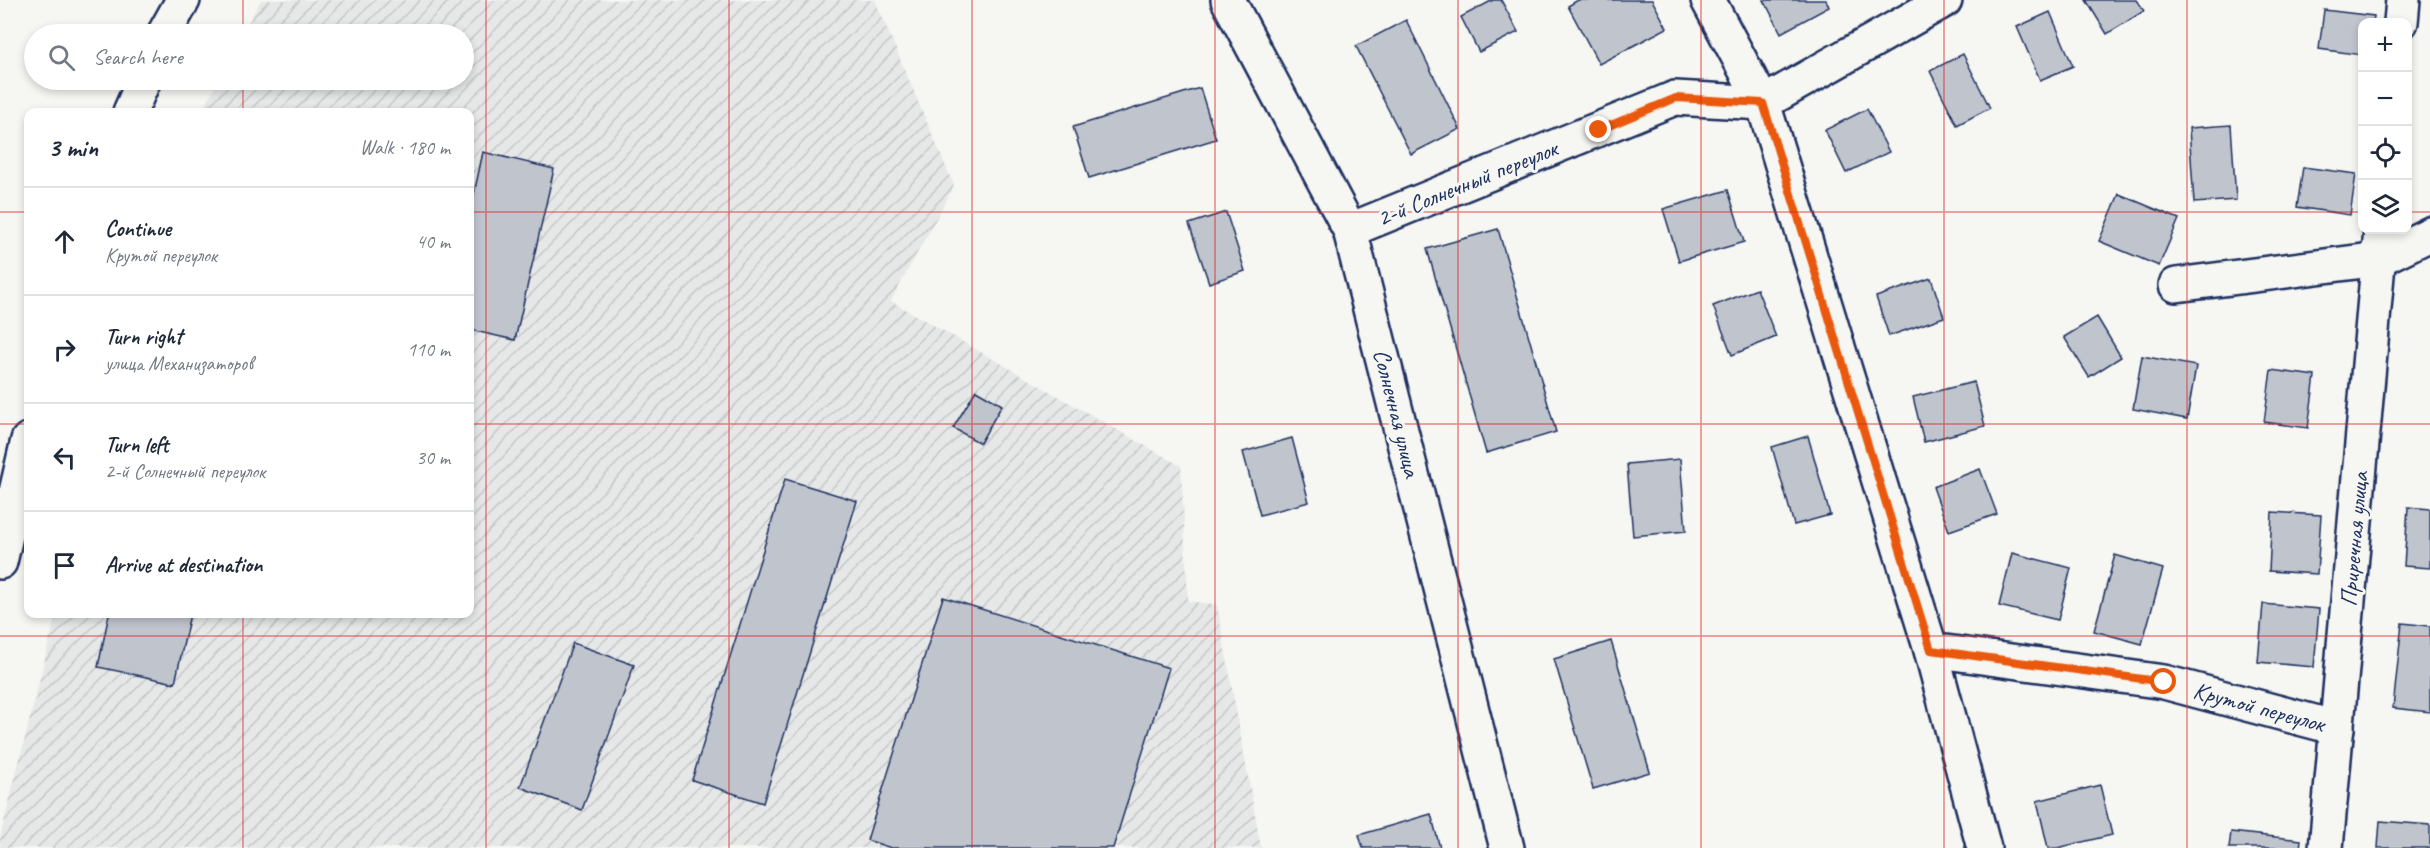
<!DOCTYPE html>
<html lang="en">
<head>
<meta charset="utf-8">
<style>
  :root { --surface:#fff; --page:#f2f2f3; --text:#1f2937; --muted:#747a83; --line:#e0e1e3 }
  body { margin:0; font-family:Caveat,sans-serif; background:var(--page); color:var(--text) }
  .controls { position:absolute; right:18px; top:18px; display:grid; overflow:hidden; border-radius:12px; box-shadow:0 3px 9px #0003 }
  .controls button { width:54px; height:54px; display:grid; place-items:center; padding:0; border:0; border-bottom:2px solid var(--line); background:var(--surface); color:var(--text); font:30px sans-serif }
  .stop { position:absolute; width:18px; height:18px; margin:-14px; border:4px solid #ea580c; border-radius:50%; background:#fff }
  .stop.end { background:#ea580c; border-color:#fff; box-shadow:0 2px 6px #0008 }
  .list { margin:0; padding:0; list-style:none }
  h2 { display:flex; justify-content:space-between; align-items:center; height:78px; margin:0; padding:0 24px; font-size:26px }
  h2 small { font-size:20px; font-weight:400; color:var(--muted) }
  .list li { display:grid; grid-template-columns:39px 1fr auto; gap:18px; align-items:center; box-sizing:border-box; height:108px; padding:0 24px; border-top:2px solid var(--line) }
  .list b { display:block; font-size:22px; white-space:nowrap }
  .list p { margin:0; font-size:20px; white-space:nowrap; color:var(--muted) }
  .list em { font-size:20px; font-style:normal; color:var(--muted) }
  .icon { flex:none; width:33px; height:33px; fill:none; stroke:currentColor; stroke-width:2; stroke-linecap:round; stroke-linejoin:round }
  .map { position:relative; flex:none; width:2430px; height:848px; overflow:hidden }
  .search { position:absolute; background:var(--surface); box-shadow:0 3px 9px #0003; left:24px; top:24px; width:450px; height:66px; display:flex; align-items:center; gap:15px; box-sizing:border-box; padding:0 21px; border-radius:33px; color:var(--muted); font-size:22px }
  .panel { position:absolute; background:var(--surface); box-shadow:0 3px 9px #0003; left:24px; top:108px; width:450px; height:510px; border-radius:12px }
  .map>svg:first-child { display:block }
  .industrial { fill:url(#industrial-furrows) }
  .building { fill:#c0c4cd; stroke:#1b2f5e; stroke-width:1.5 }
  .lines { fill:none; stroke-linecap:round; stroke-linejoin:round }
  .minor-casing { stroke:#1b2f5e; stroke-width:38 }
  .minor { stroke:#f6f6f2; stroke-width:33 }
  .route { stroke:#ea580c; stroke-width:8 }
  .grid { fill:none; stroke:#d62828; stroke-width:1.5; stroke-opacity:0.55 }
  .labels { text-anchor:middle; stroke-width:6; stroke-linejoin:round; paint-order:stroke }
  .street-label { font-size:24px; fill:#1b2f5e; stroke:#f6f6f2 }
</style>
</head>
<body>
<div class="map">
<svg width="2430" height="848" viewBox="0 0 2430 848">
  <defs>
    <pattern id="industrial-furrows" width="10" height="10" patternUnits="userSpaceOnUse" patternTransform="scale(1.5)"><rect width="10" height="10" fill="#e6e7e7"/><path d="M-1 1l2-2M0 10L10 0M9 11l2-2" fill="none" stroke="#c5c6c9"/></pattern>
  </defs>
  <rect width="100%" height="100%" fill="#f6f6f2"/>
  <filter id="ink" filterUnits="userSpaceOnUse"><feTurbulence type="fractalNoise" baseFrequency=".0167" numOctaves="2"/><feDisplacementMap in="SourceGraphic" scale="12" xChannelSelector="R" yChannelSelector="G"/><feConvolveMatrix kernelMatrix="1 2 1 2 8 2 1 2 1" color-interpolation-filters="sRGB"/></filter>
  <g filter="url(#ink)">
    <polygon class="industrial" points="261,0 875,0 954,186 891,301 1181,466 1188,601 1217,605 1261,848 0,848 0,838 56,614 470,614 470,112 201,112 219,80 464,80 464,34 242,34"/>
    <g class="building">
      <polygon points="1493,0 1501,0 1518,32 1479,52 1461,17"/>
      <polygon points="1578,0 1652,0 1667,28 1599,64 1568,6"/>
      <polygon points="1764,0 1826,0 1829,7 1781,33"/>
      <polygon points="2086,0 2136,0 2144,11 2107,34"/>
      <polygon points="2324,10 2374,16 2373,22 2362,22 2362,55 2319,49"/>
      <polygon points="2050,12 2073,66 2040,80 2017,27"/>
      <polygon points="1406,20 1460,129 1411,154 1356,46"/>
      <polygon points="1963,54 1990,108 1957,125 1930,71"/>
      <polygon points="1200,88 1216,139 1089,178 1073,127"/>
      <polygon points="1867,109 1889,152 1846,173 1825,130"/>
      <polygon points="2231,125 2236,200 2194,203 2189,128"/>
      <polygon points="483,152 554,169 515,340 470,330 470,212"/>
      <polygon points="2303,167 2356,174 2350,215 2297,207"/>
      <polygon points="1728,190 1744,242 1679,261 1663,209"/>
      <polygon points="2119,194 2179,219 2159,266 2099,241"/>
      <polygon points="1226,212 1245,271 1209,283 1189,224"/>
      <polygon points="1498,229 1556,432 1486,453 1427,249"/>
      <polygon points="1931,278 1944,317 1889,336 1876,297"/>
      <polygon points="1757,289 1776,337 1732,355 1713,306"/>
      <polygon points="2097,317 2121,357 2089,377 2064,337"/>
      <polygon points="2142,356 2196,366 2187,419 2133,409"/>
      <polygon points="2271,370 2315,376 2308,428 2264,422"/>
      <polygon points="1974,382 1985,426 1924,442 1913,397"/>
      <polygon points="976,390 1002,405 980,443 953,428"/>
      <polygon points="1808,436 1830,515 1794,525 1772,447"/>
      <polygon points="1292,438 1309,502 1260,515 1243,452"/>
      <polygon points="1680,459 1686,531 1633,536 1627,464"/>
      <polygon points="1980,469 1997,514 1949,531 1933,487"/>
      <polygon points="785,479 857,501 763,803 692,780"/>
      <polygon points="2408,507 2430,509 2430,568 2404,566"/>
      <polygon points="2272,512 2321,515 2317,574 2269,571"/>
      <polygon points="2012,553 2071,568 2058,620 1999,606"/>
      <polygon points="2115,555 2163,569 2142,644 2094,631"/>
      <polygon points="943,597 1169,668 1113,848 891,848 867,840"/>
      <polygon points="2263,604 2319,609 2314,667 2258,662"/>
      <polygon points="109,614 190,614 175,683 98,667"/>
      <polygon points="2402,623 2430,626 2430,712 2393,708"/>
      <polygon points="1611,641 1650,772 1593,789 1554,659"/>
      <polygon points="573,643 634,665 582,810 520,787"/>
      <polygon points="2100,785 2112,835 2057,848 2048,848 2037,801"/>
      <polygon points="1431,814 1440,848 1363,848 1359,835"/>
      <polygon points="2380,821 2430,825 2430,848 2378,848"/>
      <polygon points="2231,832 2301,840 2300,848 2229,848"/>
    </g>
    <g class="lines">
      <g class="minor-casing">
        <g id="minor">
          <polyline points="1228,0 1350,230 1507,848"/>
          <polyline points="1708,0 1763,103 1931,650 1984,848"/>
          <polyline points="2401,22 2403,0"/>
          <polyline points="164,34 183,0"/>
          <polyline points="130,112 144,80"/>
          <polyline points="1350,230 1675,98 1763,103 1945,0"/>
          <polyline points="2176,285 2379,259 2430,234"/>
          <polyline points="0,562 28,440"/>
          <polyline points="1931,650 2164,682 2337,728"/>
          <polyline points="2326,848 2381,230"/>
        </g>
      </g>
      <use href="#minor" class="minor"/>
    </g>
  </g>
  <g class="lines" filter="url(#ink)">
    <polyline class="route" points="1599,130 1676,98 1763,103 1931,650 2164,682"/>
  </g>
  <path class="grid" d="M 243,0 L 243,34M 486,0 L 486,848M 729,0 L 729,848M 972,0 L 972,848M 1215,0 L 1215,848M 1458,0 L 1458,848M 1701,0 L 1701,848M 1944,0 L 1944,848M 2187,0 L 2187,848M 243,80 L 243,112M 0,212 L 28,212M 470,212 L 2362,212M 2408,212 L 2430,212M 0,424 L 28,424M 470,424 L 2430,424M 243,614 L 243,848M 0,636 L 2430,636"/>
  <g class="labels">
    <g class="street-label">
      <text transform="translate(1467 183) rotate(-22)" y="8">2-й Солнечный переулок</text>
      <text transform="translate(1397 413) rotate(76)" y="8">Солнечная улица</text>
      <text transform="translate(2354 539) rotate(-85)" y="8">Приречная улица</text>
      <text transform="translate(2259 707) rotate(15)" y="8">Крутой переулок</text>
    </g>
  </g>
</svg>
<div class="controls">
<button>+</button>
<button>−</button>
<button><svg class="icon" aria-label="locate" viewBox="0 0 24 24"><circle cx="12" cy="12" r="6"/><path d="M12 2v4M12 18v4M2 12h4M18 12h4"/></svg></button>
<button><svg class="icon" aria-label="layers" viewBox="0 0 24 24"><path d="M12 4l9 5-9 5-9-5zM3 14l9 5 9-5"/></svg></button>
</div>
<div class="stop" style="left:2164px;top:682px"></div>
<div class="stop end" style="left:1599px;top:130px"></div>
<div class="search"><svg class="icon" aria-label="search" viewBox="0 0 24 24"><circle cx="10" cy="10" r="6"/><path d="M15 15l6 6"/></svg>Search here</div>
<section class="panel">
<h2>3 min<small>Walk · 180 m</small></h2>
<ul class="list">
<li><svg class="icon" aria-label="ahead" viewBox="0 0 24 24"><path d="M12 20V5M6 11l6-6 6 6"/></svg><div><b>Continue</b><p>Крутой переулок</p></div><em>40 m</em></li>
<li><svg class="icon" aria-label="right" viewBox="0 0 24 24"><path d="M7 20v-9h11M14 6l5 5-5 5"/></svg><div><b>Turn right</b><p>улица Механизаторов</p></div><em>110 m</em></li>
<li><svg class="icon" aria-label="left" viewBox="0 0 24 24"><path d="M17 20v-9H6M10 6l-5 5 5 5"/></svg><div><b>Turn left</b><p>2-й Солнечный переулок</p></div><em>30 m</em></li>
<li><svg class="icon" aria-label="arrive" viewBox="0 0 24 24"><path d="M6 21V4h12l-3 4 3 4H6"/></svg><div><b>Arrive at destination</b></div></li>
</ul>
</section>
</div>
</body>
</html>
